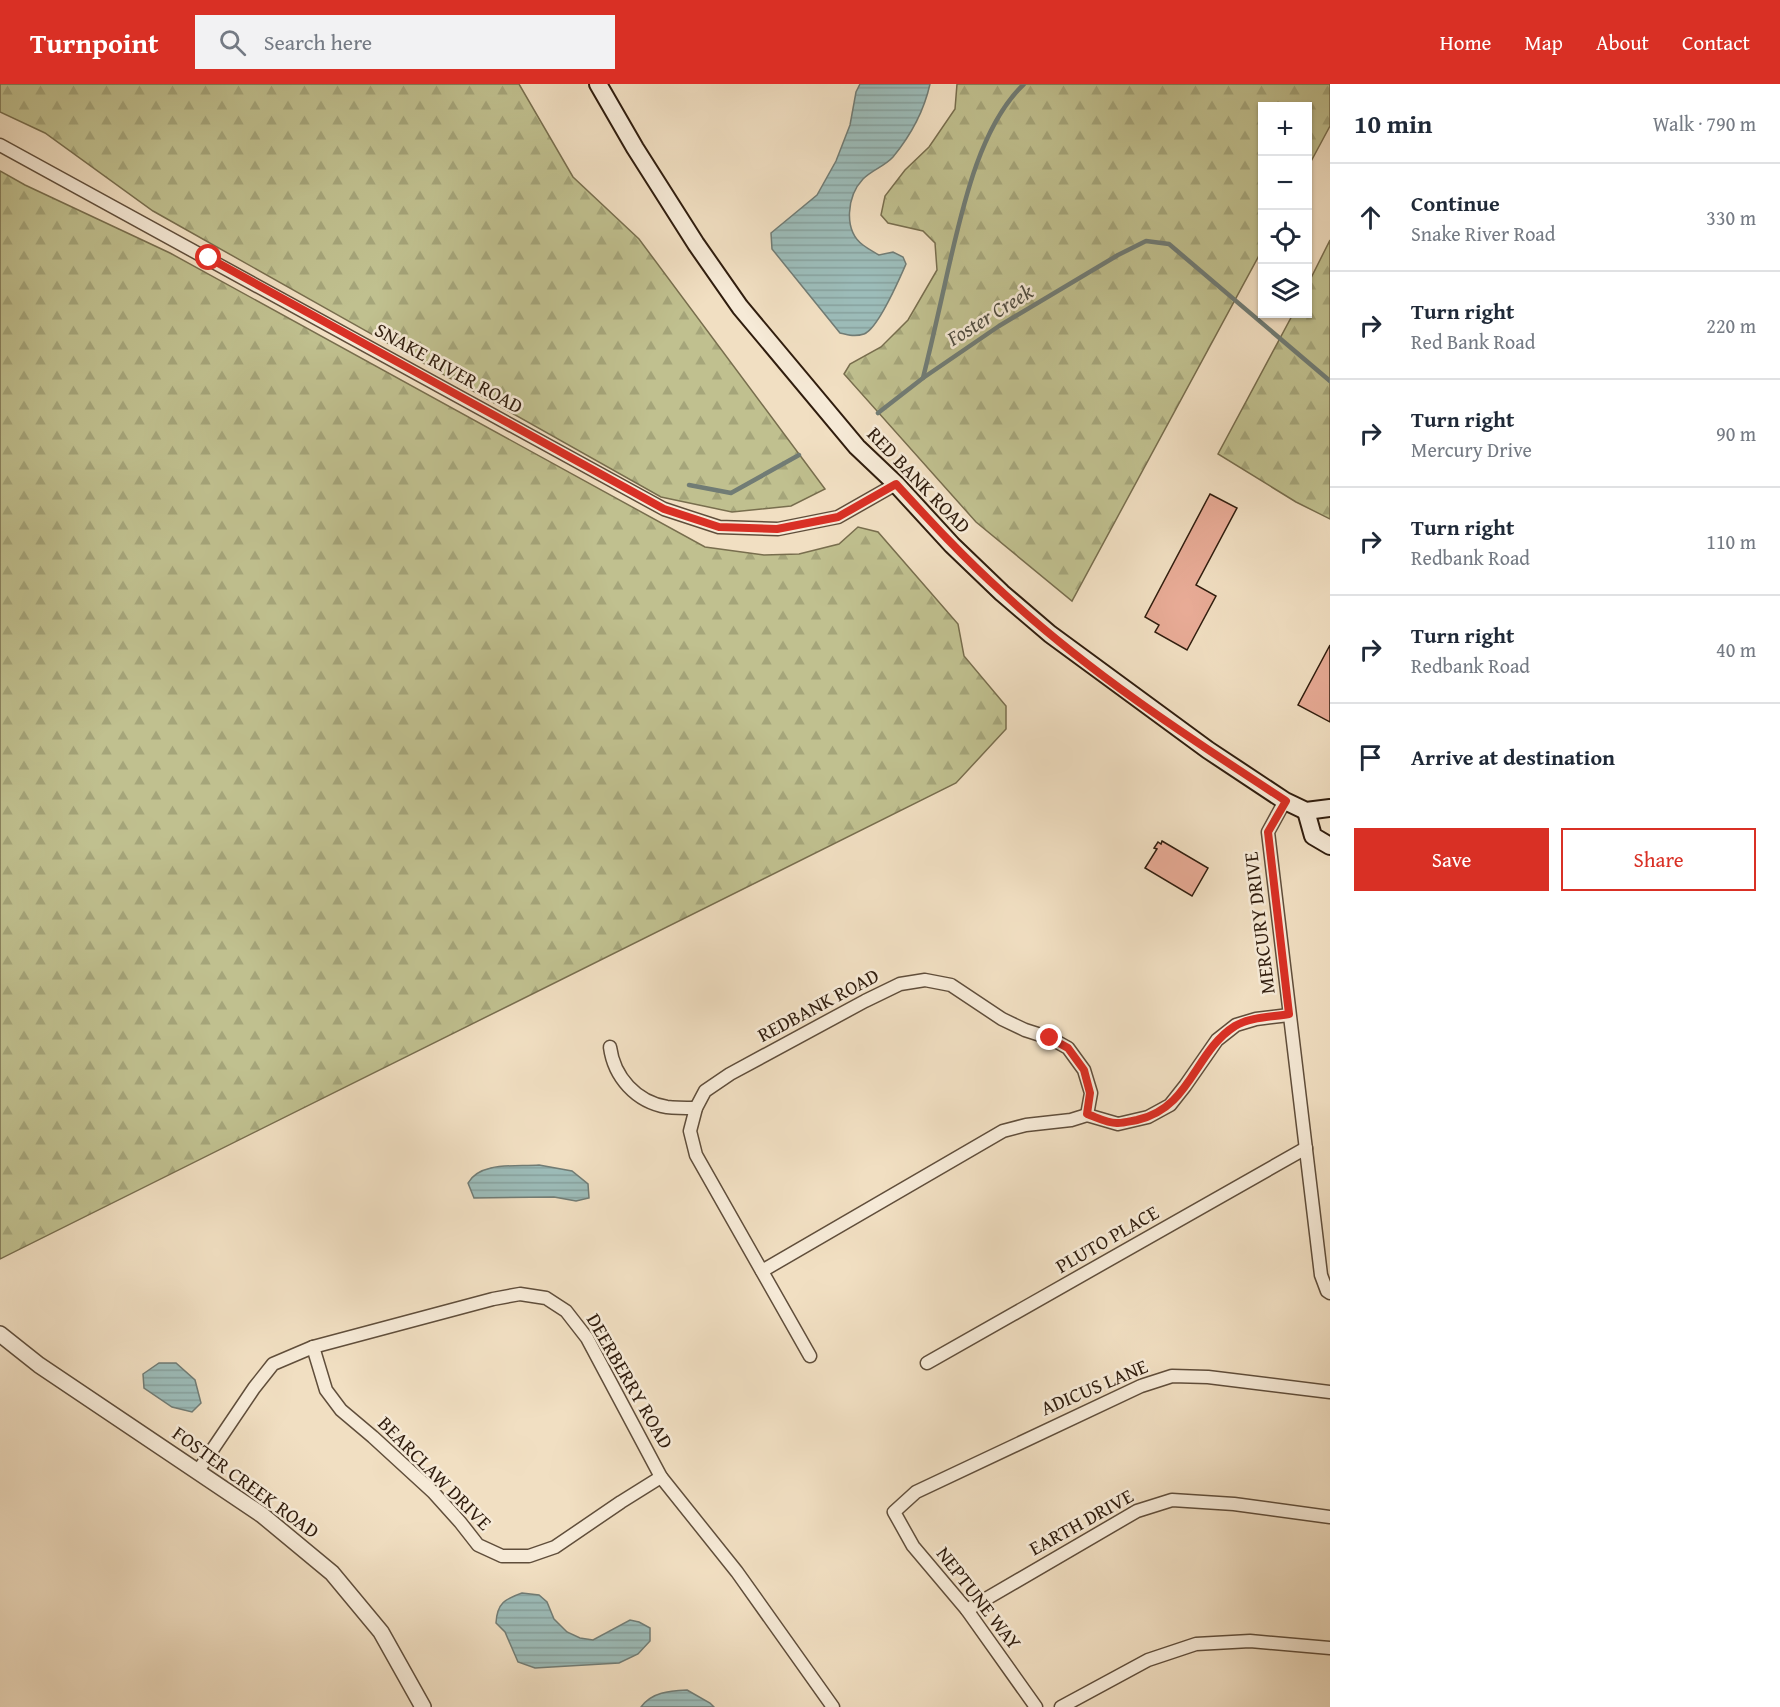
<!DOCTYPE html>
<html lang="en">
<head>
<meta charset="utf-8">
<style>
  :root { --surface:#fff; --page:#f2f2f3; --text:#1f2937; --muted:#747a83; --line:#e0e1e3; --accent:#d93025 }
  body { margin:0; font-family:"Gentium Book Plus",serif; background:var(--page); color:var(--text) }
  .controls { position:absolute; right:18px; top:18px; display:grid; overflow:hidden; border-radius:0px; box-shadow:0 2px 4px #0004 }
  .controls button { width:54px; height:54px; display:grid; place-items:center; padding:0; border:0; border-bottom:2px solid var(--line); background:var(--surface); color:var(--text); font:30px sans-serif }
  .stop { position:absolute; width:18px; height:18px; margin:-14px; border:4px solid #d93025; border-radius:50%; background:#fff }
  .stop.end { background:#d93025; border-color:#fff; box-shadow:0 2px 6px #0008 }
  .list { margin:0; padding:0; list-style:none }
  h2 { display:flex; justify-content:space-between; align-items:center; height:78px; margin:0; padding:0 24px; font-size:26px }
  h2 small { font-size:20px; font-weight:400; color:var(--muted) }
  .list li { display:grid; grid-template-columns:39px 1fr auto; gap:18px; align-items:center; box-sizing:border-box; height:108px; padding:0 24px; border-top:2px solid var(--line) }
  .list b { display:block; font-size:22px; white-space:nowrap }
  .list p { margin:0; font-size:20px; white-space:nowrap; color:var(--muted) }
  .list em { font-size:20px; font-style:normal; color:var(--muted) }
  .actions { display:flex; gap:12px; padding:18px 24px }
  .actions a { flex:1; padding:14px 0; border:2px solid var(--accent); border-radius:0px; text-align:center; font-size:21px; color:var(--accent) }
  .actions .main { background:var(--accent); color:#fff }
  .icon { flex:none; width:33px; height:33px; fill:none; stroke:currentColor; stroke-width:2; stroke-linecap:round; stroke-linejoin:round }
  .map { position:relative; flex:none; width:1330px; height:1623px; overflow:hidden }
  header { display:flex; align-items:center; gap:36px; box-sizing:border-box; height:84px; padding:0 30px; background:var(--accent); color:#fff }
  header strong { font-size:28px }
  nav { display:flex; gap:33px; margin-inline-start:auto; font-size:21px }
  .search { width:420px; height:54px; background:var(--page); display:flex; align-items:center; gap:15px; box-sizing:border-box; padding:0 21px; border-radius:0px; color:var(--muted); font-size:22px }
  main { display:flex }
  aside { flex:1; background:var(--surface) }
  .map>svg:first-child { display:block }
  .forest { fill:url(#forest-firs); stroke:#786e4e; stroke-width:1.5 }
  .water { fill:url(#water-rules); stroke:#717c75; stroke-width:1.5 }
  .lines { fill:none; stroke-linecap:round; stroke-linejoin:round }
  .stream { stroke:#717c75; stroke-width:4.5 }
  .building { fill:#e8ab96; stroke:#301d0e; stroke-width:1.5 }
  .minor-casing { stroke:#604e3b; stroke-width:15 }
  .tertiary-casing { stroke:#604e3b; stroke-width:18 }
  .secondary-casing { stroke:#301d0e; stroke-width:20 }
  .minor { stroke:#f6ead7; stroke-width:12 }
  .tertiary { stroke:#f6ead7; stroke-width:15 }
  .secondary { stroke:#f6ead7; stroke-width:16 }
  .route { stroke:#d93025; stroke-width:8 }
  .labels { text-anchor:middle; stroke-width:5; stroke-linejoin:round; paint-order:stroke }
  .street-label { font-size:20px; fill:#301d0e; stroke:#f6ead7 }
  .water-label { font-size:21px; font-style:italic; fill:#504d41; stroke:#f6ead7 }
</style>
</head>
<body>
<header>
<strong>Turnpoint</strong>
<div class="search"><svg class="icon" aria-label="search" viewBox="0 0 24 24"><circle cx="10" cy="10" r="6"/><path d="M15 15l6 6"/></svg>Search here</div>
<nav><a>Home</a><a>Map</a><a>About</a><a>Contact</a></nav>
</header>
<main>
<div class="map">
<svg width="1330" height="1623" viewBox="0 0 1330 1623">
  <defs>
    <pattern id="forest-firs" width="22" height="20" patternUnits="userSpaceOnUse" patternTransform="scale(1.5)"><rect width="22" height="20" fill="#c0c08f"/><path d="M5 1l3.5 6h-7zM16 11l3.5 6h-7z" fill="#a5a57a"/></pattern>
    <pattern id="water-rules" width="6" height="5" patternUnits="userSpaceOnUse" patternTransform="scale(1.5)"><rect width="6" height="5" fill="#9cbcb9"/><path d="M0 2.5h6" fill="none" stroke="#87a19e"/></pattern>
  </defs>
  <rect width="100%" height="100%" fill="#f1dfc2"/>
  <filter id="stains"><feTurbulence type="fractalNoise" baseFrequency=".00333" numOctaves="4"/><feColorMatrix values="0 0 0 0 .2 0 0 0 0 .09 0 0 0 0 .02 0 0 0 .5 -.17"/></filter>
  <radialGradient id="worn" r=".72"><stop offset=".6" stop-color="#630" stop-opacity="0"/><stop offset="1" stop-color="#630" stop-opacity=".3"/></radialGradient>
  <g class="forest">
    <polygon points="0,0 519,0 573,93 639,155 825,405 791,422 732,428 661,413 153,127 45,49 0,28"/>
    <polygon points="957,0 1330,0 1330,42 1308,83 1308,22 1262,22 1262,166 1072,517 976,438 844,290 850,280 881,263 908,236 937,186 935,159 923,147 888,139 881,131 885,112 905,86 929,63 955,25"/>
    <polygon points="0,87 25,101 170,169 705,463 764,471 799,470 839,460 858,443 878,448 958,540 964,572 1006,622 1006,645 956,699 0,1175"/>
    <polygon points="1330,156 1330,435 1296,418 1218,370 1293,230 1308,230 1308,200"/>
  </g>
  <g class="water">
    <path d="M 860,0 L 930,0 C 924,27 911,51 893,73 C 885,82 872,86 863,95 C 847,112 843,146 863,161 C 868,165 874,168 879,171 L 893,168 L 903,173 L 906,180 C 899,196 878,245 864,250 C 855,253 848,251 840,249 L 772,165 L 771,149 L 817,111 L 836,77 L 850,41 L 856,8 Z"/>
    <path d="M 539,1081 L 572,1087 L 588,1100 L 589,1114 L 576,1117 L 554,1113 L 474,1114 L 468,1099 C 480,1077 517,1083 539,1081 Z"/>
    <polygon points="159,1279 176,1279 195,1296 201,1319 192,1328 172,1323 144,1304 143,1290"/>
    <path d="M 522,1509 L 539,1511 L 547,1518 L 554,1535 L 567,1548 L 580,1554 L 593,1556 L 630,1536 L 639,1538 L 650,1544 L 650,1557 L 638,1570 L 619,1579 L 535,1584 L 518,1578 L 505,1548 L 496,1539 C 497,1519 505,1515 522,1509 Z"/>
    <path d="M 687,1606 L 710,1619 L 714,1623 L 641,1623 C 652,1608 669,1607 687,1606 Z"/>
  </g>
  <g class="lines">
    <g class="stream">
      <path d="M 923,294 C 932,258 940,222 948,186 C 962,126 979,43 1024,0"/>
      <polyline points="878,329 923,294 999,242 1118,171 1146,157 1169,160 1330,297"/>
      <polyline points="689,401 731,409 799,371"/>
    </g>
  </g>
  <g class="building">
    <polygon points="1210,410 1237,424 1196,501 1216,512 1187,566 1155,548 1159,541 1145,533"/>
    <polygon points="1330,561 1330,638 1298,621"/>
    <polygon points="1162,757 1208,784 1192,812 1145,784 1157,765 1154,764 1158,758 1161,760"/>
  </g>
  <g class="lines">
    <g class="minor-casing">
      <g id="minor">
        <polyline points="0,61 664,425 719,443 778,445 838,433 896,400"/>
        <polyline points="1285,717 1268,748 1321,1191 1327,1207 1330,1209"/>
        <path d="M 610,963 C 614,993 636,1018 667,1023 C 676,1024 687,1024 696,1024"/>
        <polyline points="762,1187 1003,1047 1026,1041 1071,1036 1087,1031 1118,1040 1148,1033 1170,1021 1185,1002 1217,956 1236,941 1256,935 1289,931"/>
        <polyline points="313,1263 326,1306 341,1326 373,1353 433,1408 460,1438 478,1461 502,1472 529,1472 555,1463 621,1418 661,1393"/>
        <polyline points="810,1272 696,1071 690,1047 696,1024 705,1007 730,990 865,917 900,900 925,896 951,901 1002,935 1025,946 1050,954 1068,964 1084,986 1091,1009 1087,1031"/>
        <polyline points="927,1279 1306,1064"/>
        <polyline points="198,1387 254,1304 273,1280 313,1263 493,1215 520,1210 546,1214 566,1227 587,1254 661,1393 737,1488 833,1623"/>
        <polyline points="967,1526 1137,1427 1172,1416 1234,1420 1330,1433"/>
        <polyline points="1036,1623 967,1526 913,1462 894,1428 916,1408 1141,1302 1172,1292 1208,1293 1330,1308"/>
        <polyline points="1061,1623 1148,1576 1196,1560 1250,1557 1330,1564"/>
      </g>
    </g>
    <g class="tertiary-casing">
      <polyline id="tertiary" points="0,1250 39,1281 262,1431 332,1489 381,1548 423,1623"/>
    </g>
    <g class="secondary-casing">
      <g id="secondary">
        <polyline points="598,0 635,64 696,160 740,223 857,363 896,400 952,461 1002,509 1050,550 1208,666 1285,717 1306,727 1330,724"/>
        <polyline points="1306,727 1313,752 1330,762"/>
      </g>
    </g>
    <use href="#minor" class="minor"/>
    <use href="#tertiary" class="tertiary"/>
    <use href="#secondary" class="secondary"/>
  </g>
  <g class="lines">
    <path class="route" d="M 209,174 L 664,425 L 719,443 L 777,445 L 838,433 L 896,400 C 930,437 964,474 1002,508 C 1088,588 1188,653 1286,717 L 1268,748 L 1289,930 C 1272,933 1250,933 1235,942 C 1194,968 1191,1024 1137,1036 C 1131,1037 1124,1039 1118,1039 C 1109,1040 1096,1033 1087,1030 L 1090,1009 L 1084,986 L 1068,964 L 1050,954"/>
  </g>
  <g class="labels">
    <g class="street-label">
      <text transform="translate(449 284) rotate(29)" y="7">SNAKE RIVER ROAD</text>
      <text transform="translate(919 396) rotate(46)" y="7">RED BANK ROAD</text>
      <text transform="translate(1259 839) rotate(-97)" y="7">MERCURY DRIVE</text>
      <text transform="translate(818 921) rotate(-28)" y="7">REDBANK ROAD</text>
      <text transform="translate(1107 1155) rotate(-30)" y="7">PLUTO PLACE</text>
      <text transform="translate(630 1297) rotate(60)" y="7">DEERBERRY ROAD</text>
      <text transform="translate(1094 1303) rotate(-23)" y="7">ADICUS LANE</text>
      <text transform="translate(435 1389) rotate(45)" y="7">BEARCLAW DRIVE</text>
      <text transform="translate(246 1398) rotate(36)" y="7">FOSTER CREEK ROAD</text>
      <text transform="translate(1081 1438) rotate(-29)" y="7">EARTH DRIVE</text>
      <text transform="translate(979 1514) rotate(52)" y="7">NEPTUNE WAY</text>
    </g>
    <g class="water-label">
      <text transform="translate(990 231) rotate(-32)" y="7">Foster Creek</text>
    </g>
  </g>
  <rect width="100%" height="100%" filter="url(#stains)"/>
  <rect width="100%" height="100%" fill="url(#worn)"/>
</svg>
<div class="controls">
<button>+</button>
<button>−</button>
<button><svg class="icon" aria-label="locate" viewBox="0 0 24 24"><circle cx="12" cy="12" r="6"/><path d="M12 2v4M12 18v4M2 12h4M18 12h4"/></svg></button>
<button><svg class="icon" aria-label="layers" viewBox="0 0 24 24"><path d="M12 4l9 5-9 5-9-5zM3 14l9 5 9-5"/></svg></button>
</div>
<div class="stop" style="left:209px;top:174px"></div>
<div class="stop end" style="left:1050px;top:954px"></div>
</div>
<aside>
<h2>10 min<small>Walk · 790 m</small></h2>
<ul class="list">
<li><svg class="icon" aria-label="ahead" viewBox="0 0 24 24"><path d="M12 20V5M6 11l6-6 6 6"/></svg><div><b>Continue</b><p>Snake River Road</p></div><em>330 m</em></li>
<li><svg class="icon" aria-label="right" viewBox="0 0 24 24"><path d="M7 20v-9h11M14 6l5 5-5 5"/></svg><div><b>Turn right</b><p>Red Bank Road</p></div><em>220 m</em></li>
<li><svg class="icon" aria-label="right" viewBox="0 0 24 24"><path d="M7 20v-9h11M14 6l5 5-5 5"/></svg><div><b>Turn right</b><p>Mercury Drive</p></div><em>90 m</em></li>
<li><svg class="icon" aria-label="right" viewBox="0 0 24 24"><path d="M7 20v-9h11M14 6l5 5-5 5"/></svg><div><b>Turn right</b><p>Redbank Road</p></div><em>110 m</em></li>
<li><svg class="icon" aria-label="right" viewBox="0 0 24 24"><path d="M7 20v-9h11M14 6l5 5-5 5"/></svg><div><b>Turn right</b><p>Redbank Road</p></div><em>40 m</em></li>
<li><svg class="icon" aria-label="arrive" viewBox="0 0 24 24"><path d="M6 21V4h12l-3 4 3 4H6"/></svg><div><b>Arrive at destination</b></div></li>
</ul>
<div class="actions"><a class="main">Save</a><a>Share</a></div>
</aside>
</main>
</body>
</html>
